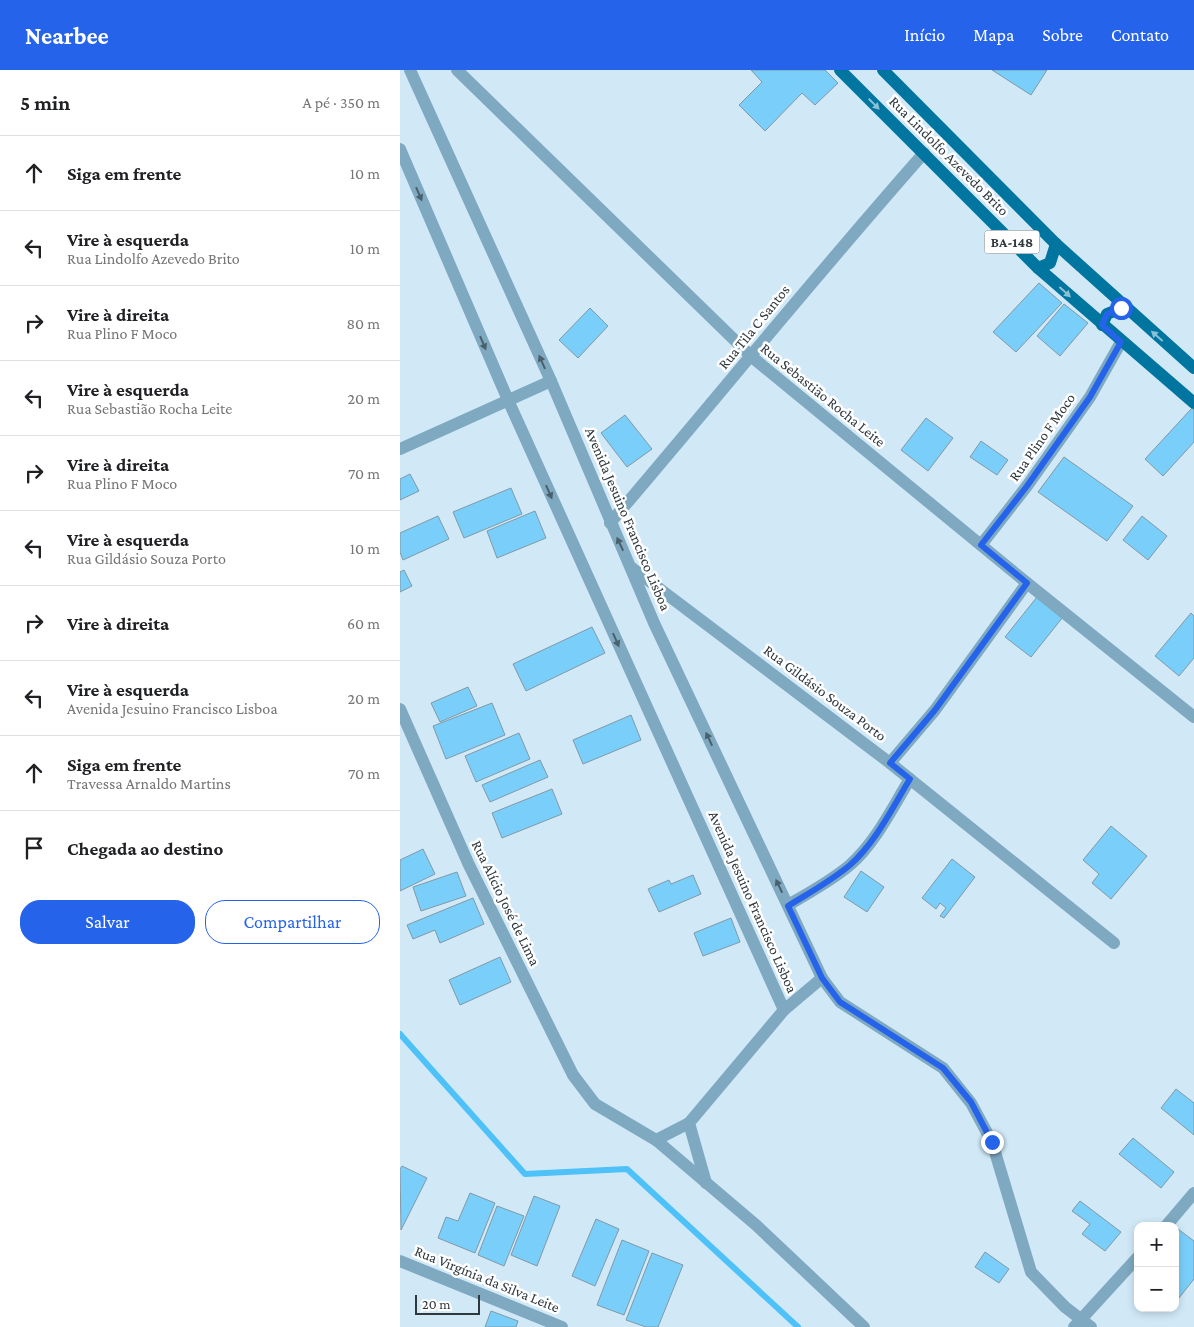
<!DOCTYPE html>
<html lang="pt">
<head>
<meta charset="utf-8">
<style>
  :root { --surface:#fff; --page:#f2f2f2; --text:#202124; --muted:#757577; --line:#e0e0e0; --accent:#2563eb }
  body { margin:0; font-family:"Crimson Pro",serif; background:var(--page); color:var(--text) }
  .controls { position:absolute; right:15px; bottom:15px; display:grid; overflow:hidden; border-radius:10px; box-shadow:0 2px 8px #0003 }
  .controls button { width:45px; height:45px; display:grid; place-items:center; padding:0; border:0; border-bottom:1px solid var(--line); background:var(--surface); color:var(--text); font:25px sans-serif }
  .scale { position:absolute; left:15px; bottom:12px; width:65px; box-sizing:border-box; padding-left:5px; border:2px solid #2e383d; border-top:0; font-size:14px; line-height:18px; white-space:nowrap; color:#2e383d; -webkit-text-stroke:4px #fff; paint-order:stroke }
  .stop { position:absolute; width:15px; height:15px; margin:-11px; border:4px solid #2563eb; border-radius:50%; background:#fff }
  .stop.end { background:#2563eb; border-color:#fff; box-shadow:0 1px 5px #0008 }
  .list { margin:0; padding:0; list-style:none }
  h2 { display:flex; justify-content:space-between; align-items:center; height:65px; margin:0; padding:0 20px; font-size:21px }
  h2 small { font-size:16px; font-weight:400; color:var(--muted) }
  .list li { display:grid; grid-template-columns:32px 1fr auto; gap:15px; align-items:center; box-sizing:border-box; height:75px; padding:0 20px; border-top:1px solid var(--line) }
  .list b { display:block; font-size:19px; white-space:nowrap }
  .list p { margin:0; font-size:16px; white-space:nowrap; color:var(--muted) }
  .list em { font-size:16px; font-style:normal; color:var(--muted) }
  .actions { display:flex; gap:10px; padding:15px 20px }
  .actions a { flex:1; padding:11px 0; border:1px solid var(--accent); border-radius:20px; text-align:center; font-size:18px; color:var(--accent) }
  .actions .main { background:var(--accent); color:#fff }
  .icon { flex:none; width:28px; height:28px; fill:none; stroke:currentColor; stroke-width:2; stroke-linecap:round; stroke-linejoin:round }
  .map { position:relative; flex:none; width:794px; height:1257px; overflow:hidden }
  header { display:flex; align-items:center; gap:30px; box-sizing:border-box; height:70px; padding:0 25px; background:var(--accent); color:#fff }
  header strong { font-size:24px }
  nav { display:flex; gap:28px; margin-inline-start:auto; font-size:18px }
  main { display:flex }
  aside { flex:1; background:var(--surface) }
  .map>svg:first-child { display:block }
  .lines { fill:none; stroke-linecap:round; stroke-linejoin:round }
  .stream { stroke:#4ec2f8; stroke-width:6 }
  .building { fill:#7acffa; stroke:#8298a5 }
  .minor { stroke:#7ea9c1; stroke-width:12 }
  .major { stroke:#0075a0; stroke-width:12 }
  .oneway { fill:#8cc1d4 }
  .oneway2 { fill:#4a606b }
  .route { stroke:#2563eb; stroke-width:6 }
  .labels { text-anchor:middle; stroke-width:5; stroke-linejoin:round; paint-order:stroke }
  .shield { fill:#fff; stroke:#6d7477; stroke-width:1 }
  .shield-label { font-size:14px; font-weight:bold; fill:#2e383d }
  .street-label { font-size:15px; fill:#2e383d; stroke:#fff }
</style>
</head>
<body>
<header>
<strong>Nearbee</strong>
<nav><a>Início</a><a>Mapa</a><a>Sobre</a><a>Contato</a></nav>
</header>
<main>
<aside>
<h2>5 min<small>A pé · 350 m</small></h2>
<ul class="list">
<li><svg class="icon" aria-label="ahead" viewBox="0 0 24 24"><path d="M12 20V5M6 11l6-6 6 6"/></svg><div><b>Siga em frente</b></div><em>10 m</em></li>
<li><svg class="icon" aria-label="left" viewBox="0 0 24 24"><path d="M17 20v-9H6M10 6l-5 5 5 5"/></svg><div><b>Vire à esquerda</b><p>Rua Lindolfo Azevedo Brito</p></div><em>10 m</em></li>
<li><svg class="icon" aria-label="right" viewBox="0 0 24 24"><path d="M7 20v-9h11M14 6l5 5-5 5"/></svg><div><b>Vire à direita</b><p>Rua Plino F Moco</p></div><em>80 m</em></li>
<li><svg class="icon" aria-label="left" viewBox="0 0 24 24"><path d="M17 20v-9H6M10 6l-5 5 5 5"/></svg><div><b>Vire à esquerda</b><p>Rua Sebastião Rocha Leite</p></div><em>20 m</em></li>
<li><svg class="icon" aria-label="right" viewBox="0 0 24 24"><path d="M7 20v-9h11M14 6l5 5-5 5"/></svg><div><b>Vire à direita</b><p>Rua Plino F Moco</p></div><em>70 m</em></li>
<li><svg class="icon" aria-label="left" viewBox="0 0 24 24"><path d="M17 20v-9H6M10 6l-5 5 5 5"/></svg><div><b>Vire à esquerda</b><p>Rua Gildásio Souza Porto</p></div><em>10 m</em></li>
<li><svg class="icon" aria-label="right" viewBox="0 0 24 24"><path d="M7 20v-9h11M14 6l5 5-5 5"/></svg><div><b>Vire à direita</b></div><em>60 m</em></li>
<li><svg class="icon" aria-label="left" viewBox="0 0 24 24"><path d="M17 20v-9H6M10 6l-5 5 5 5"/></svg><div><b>Vire à esquerda</b><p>Avenida Jesuino Francisco Lisboa</p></div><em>20 m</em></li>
<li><svg class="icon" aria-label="ahead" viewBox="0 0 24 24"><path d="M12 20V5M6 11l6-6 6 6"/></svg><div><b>Siga em frente</b><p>Travessa Arnaldo Martins</p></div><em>70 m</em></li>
<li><svg class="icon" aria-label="arrive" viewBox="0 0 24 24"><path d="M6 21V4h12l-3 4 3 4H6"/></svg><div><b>Chegada ao destino</b></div></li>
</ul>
<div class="actions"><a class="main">Salvar</a><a>Compartilhar</a></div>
</aside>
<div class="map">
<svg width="794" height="1257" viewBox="0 0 794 1257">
  <rect width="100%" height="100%" fill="#d1e9f7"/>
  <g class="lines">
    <polyline class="stream" points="0,964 125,1104 227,1099 398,1257"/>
  </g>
  <g class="building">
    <polygon points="425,0 438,13 415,35 402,23 365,61 339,35 362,12 351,0"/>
    <polygon points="592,0 647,0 631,25"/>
    <polygon points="639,213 662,233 616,282 593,262"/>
    <polygon points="664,234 688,253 660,286 637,266"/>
    <polygon points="190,238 208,256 178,288 159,270"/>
    <polygon points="792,338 794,340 794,372 763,406 745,389"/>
    <polygon points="225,345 252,379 227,397 201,363"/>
    <polygon points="526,348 553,368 528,401 501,380"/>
    <polygon points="581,371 608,390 597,405 570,387"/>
    <polygon points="664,387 733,436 707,471 638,422"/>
    <polygon points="10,404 19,421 0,430 0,409"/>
    <polygon points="111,418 122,444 64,468 53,442"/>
    <polygon points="135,441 146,468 97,488 87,461"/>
    <polygon points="38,446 49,469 3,490 0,482 0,463"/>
    <polygon points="742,446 767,466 748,490 723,470"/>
    <polygon points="4,500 12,516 0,522 0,502"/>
    <polygon points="637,527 663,547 631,587 605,567"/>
    <polygon points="791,543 794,546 794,588 779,606 755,586"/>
    <polygon points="192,557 205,583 126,621 113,594"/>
    <polygon points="68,617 77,636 40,652 31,633"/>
    <polygon points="92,633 105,665 46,689 33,656"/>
    <polygon points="231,645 241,670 183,694 173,670"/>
    <polygon points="119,663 130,689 76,712 65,686"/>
    <polygon points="140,690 148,707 90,732 82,715"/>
    <polygon points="152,719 162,744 102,768 92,743"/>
    <polygon points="711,756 747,786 711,829 692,813 699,804 683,790"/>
    <polygon points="23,779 35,804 0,821 0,790"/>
    <polygon points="552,789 575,807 544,848 540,846 546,838 540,833 536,839 522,828"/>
    <polygon points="461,801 484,817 467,842 444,827"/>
    <polygon points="57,802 66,826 21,841 13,817"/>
    <polygon points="293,805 301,824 259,842 248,819 269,810 271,814"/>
    <polygon points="73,828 84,854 40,873 35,860 13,869 7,855"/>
    <polygon points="331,848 340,872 303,886 294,863"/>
    <polygon points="100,887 111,912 60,935 49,910"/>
    <polygon points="776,1019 794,1033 794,1065 761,1038"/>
    <polygon points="733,1068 774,1102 761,1118 719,1084"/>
    <polygon points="2,1096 27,1108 1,1160 0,1099"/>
    <polygon points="70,1123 95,1133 75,1183 38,1168 46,1147 58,1151"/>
    <polygon points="134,1126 160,1136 137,1196 111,1185"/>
    <polygon points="680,1131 721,1162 705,1181 682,1164 690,1154 672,1141"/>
    <polygon points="97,1136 124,1146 104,1196 78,1185"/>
    <polygon points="196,1149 219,1159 195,1216 172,1206"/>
    <polygon points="778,1159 794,1171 794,1209 775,1233 775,1162"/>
    <polygon points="222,1170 249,1181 224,1245 197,1235"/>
    <polygon points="585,1182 609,1199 599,1213 575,1197"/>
    <polygon points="252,1183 283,1195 258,1257 246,1257 226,1250"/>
    <polygon points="91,1241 118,1251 116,1257 85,1257"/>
  </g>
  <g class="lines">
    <g class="minor">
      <polyline points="10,0 151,311 254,553 422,908 440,932 543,998 571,1033 592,1072 631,1202 665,1237 691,1257"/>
      <polyline points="57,0 352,287 627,513 794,647"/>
      <polyline points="0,79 108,330 384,940"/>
      <polyline points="0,379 151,311"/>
      <path d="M 210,453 C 315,330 417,204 524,83"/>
      <polyline points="581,475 627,416 690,327 721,272"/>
      <polyline points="232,498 490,693 714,873"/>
      <polyline points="0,639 69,795 173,1005 195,1034 256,1070 356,1155 464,1257"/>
      <polyline points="490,693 535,640 627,513"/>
      <path d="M 388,835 C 409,823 431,811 450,795 C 476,772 492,738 510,709"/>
      <polyline points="256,1070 289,1053"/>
      <polyline points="306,1113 289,1053 384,940 422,908"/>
      <polyline points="766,1156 794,1123"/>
      <polyline points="0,1191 162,1257"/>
      <polyline points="674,1257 738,1187"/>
    </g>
    <g class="major">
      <polyline points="440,0 638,198 794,333"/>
      <polyline points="483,0 656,174 794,298"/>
      <polyline points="638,198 650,193 656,174"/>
      <polyline points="702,255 707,244 724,237"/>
    </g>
  </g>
  <defs><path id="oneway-solid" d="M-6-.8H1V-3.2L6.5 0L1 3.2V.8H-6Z" transform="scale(1.25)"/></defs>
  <g class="oneway">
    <use href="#oneway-solid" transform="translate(474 34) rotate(45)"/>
    <use href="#oneway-solid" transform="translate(665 222) rotate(42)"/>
    <use href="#oneway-solid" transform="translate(757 266) rotate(-139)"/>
  </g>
  <g class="oneway2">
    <use href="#oneway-solid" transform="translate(19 124) rotate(67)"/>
    <use href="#oneway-solid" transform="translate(83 273) rotate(67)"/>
    <use href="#oneway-solid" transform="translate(142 292) rotate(-114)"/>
    <use href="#oneway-solid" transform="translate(149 422) rotate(66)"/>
    <use href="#oneway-solid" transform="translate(220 474) rotate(-115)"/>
    <use href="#oneway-solid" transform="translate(216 570) rotate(66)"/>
    <use href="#oneway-solid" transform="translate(309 669) rotate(-115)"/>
    <use href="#oneway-solid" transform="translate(379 816) rotate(-115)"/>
  </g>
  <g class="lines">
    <path class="route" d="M 592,1072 L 571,1032 L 543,998 L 440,932 L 422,908 L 388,836 C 409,823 431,811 450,795 C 476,772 492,738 510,709 L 490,693 L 535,640 L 627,513 L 581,475 L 627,416 L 690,327 L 721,272 L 702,255 L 707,244 L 721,238"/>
  </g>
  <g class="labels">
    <rect class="shield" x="584.5" y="160.5" width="55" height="23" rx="4"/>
    <g class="shield-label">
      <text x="612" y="177">BA-148</text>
    </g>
    <g class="street-label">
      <text transform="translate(549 86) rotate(45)" y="5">Rua Lindolfo Azevedo Brito</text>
      <text transform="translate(354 257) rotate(-51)" y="5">Rua Tila C Santos</text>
      <text transform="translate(423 325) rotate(39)" y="5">Rua Sebastião Rocha Leite</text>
      <text transform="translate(642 367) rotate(-55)" y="5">Rua Plino F Moco</text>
      <text transform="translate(228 449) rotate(67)" y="5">Avenida Jesuino Francisco Lisboa</text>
      <text transform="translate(425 623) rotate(37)" y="5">Rua Gildásio Souza Porto</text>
      <text transform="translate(353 832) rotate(66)" y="5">Avenida Jesuino Francisco Lisboa</text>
      <text transform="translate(106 833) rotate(64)" y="5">Rua Alício José de Lima</text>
      <text transform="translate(87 1209) rotate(22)" y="5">Rua Virgínia da Silva Leite</text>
    </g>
  </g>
</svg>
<div class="controls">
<button>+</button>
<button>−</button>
</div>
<div class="scale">20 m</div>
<div class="stop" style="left:721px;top:238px"></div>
<div class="stop end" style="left:592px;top:1072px"></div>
</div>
</main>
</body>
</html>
